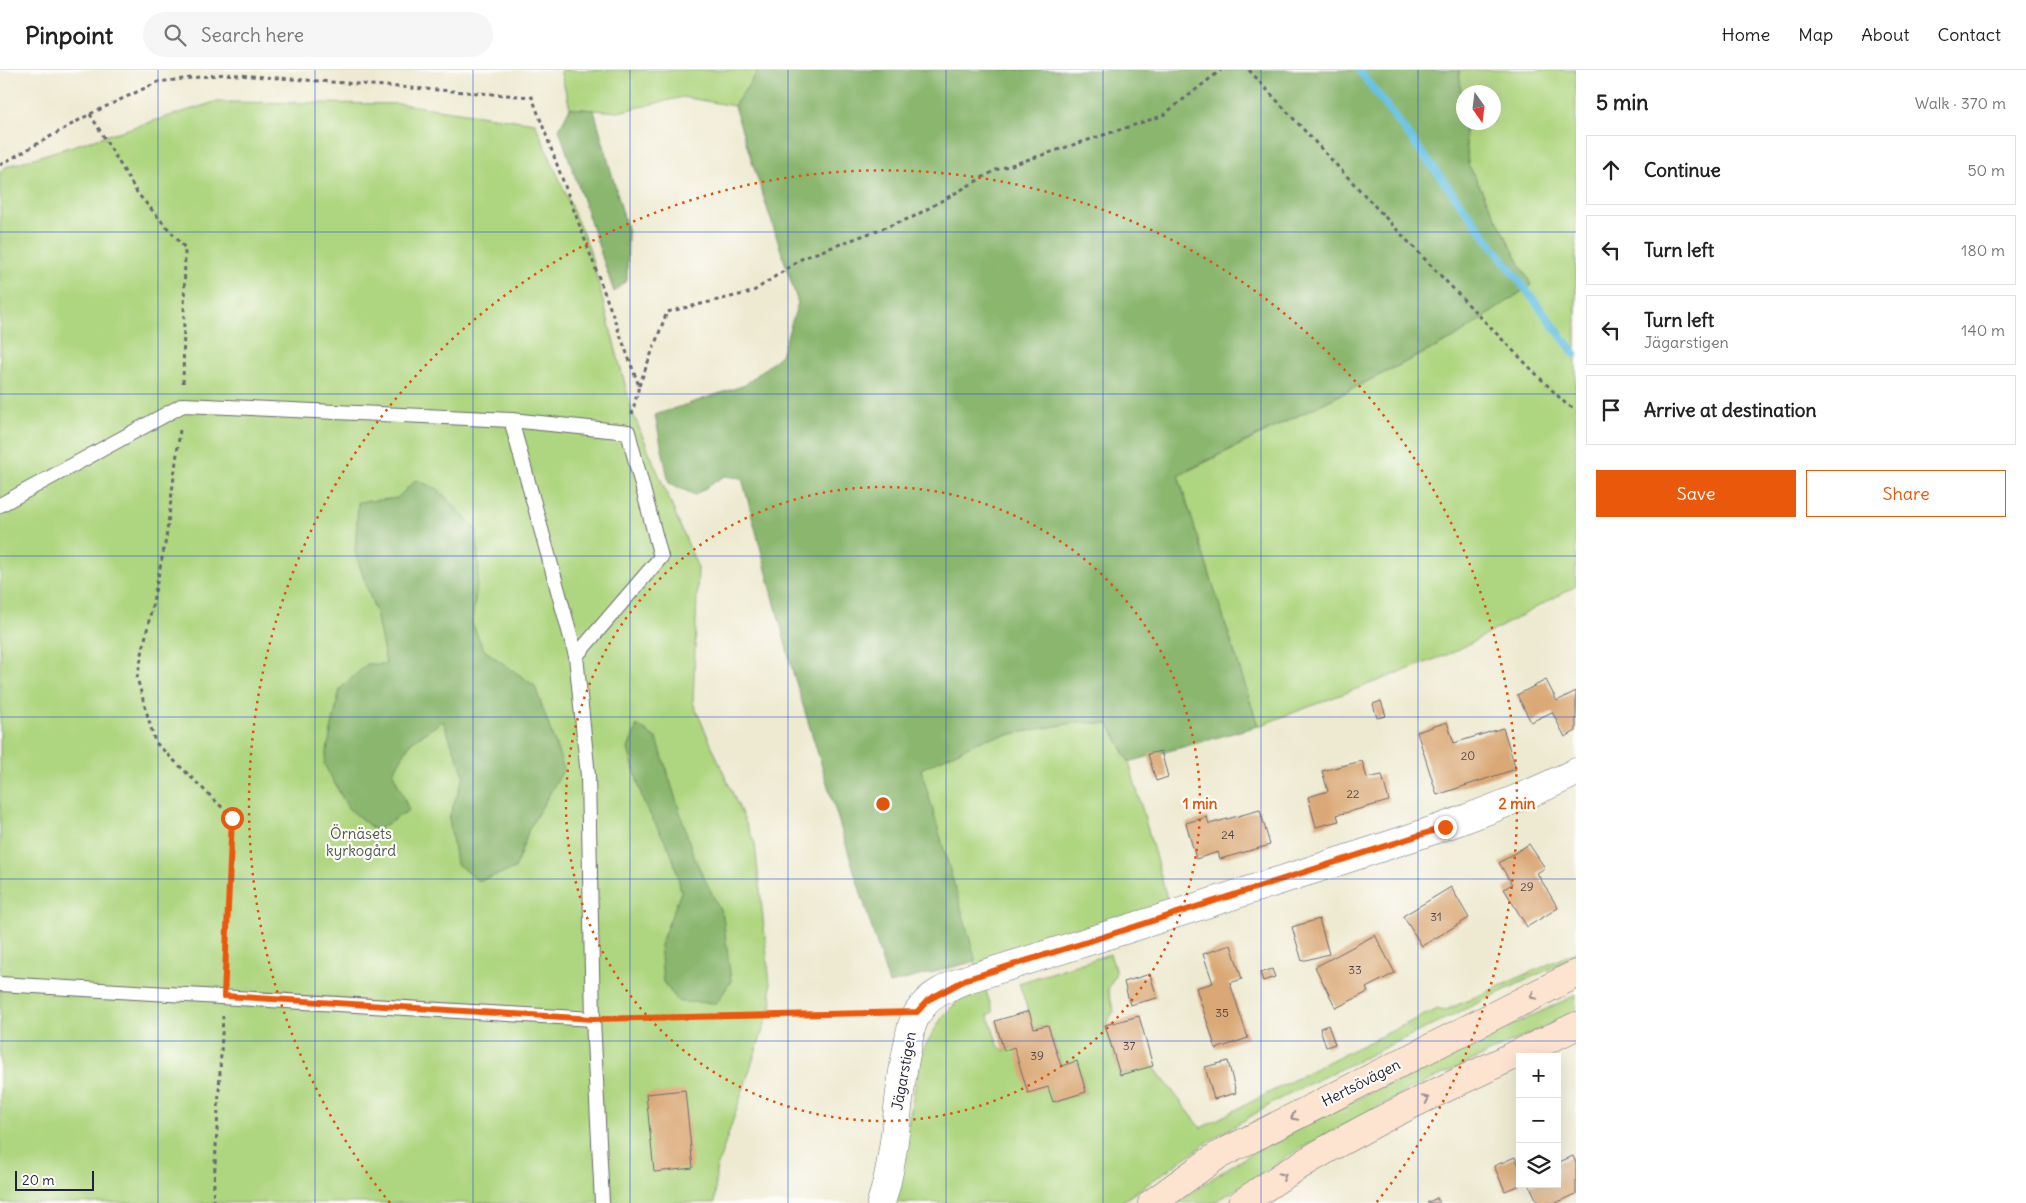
<!DOCTYPE html>
<html lang="en">
<head>
<meta charset="utf-8">
<style>
  :root { --surface:#fff; --page:#f6f6f6; --text:#222; --muted:#767676; --line:#e0e0e0; --accent:#ea580c }
  body { margin:0; font-family:Delius,sans-serif; background:var(--page); color:var(--text) }
  .controls { position:absolute; right:15px; bottom:15px; display:grid; overflow:hidden; border-radius:0px; box-shadow:0 5px 20px #0002 }
  .controls button { width:45px; height:45px; display:grid; place-items:center; padding:0; border:0; border-bottom:1px solid var(--line); background:var(--surface); color:var(--text); font:25px sans-serif }
  .compass { position:absolute; left:1456px; top:15px; width:45px; height:45px; border-radius:50%; background:var(--surface); box-shadow:0 5px 20px #0002; rotate:166deg }
  .scale { position:absolute; left:15px; bottom:12px; width:79px; box-sizing:border-box; padding-left:5px; border:2px solid #22223b; border-top:0; font-size:14px; line-height:18px; white-space:nowrap; color:#22223b; -webkit-text-stroke:4px #fdfcf7; paint-order:stroke }
  .stop { position:absolute; width:15px; height:15px; margin:-11px; border:4px solid #ea580c; border-radius:50%; background:#fff }
  .stop.end { background:#ea580c; border-color:#fff; box-shadow:0 1px 5px #0008 }
  .list { margin:0; padding:0; list-style:none }
  h2 { display:flex; justify-content:space-between; align-items:center; height:65px; margin:0; padding:0 20px; font-size:21px }
  h2 small { font-size:16px; font-weight:400; color:var(--muted) }
  .list li { display:grid; grid-template-columns:32px 1fr auto; gap:15px; align-items:center; box-sizing:border-box; height:70px; margin:0 10px 10px; padding:0 10px; border:1px solid var(--line); border-radius:0px }
  .list b { display:block; font-size:19px; white-space:nowrap }
  .list p { margin:0; font-size:16px; white-space:nowrap; color:var(--muted) }
  .list em { font-size:16px; font-style:normal; color:var(--muted) }
  .actions { display:flex; gap:10px; padding:15px 20px }
  .actions a { flex:1; padding:11px 0; border:1px solid var(--accent); border-radius:0px; text-align:center; font-size:18px; color:var(--accent) }
  .actions .main { background:var(--accent); color:#fff }
  .icon { flex:none; width:28px; height:28px; fill:none; stroke:currentColor; stroke-width:2; stroke-linecap:round; stroke-linejoin:round }
  .map { position:relative; flex:none; width:1576px; height:1133px; overflow:hidden }
  header { display:flex; align-items:center; gap:30px; box-sizing:border-box; height:70px; padding:0 25px; background:var(--surface); border-bottom:1px solid var(--line) }
  header strong { font-size:24px }
  nav { display:flex; gap:28px; margin-inline-start:auto; font-size:18px }
  .search { width:350px; height:45px; background:var(--page); display:flex; align-items:center; gap:12px; box-sizing:border-box; padding:0 18px; border-radius:28px; color:var(--muted); font-size:19px }
  main { display:flex }
  aside { flex:1; background:var(--surface) }
  .map>svg:first-child { display:block }
  .green { fill:#aed57f; stroke:#687c5d }
  .forest { fill:#8ab66e; stroke:#566c54 }
  .lines { fill:none; stroke-linecap:round; stroke-linejoin:round }
  .stream { stroke:#67c1e4; stroke-width:8 }
  .building { fill:#daa876 }
  .service-casing { stroke:#696870; stroke-width:16 }
  .minor-casing { stroke:#696870; stroke-width:29 }
  .secondary-casing { stroke:#696870; stroke-width:29 }
  .path { stroke:#696870; stroke-width:3; stroke-dasharray:4 4; stroke-linecap:butt }
  .service { stroke:#fff; stroke-width:14 }
  .minor { stroke:#fff; stroke-width:28 }
  .secondary { stroke:#fde4d1; stroke-width:28 }
  .oneway { stroke:#9a8d8e }
  .route { stroke:#ea580c; stroke-width:6 }
  .grid { fill:none; stroke:#1d4ed8; stroke-width:1; stroke-opacity:0.55 }
  .ring { fill:none; stroke:#de560e; stroke-width:2.5; stroke-dasharray:2.5 5 }
  .labels { text-anchor:middle; stroke-width:4.5; stroke-linejoin:round; paint-order:stroke }
  .number-label { font-size:12px; fill:#50444a }
  .park-label { font-size:15px; fill:#4c584f; stroke:#fdfcf7 }
  .street-label { font-size:15px; fill:#22223b; stroke:#fdfcf7 }
  .centre { fill:#de560e; stroke:#fdfcf7; stroke-width:2.5 }
  .ring-label { font-size:15px; text-anchor:middle; font-weight:bold; fill:#de560e; stroke:#fdfcf7; stroke-width:4.5; stroke-linejoin:round; paint-order:stroke }
</style>
</head>
<body>
<header>
<strong>Pinpoint</strong>
<div class="search"><svg class="icon" aria-label="search" viewBox="0 0 24 24"><circle cx="10" cy="10" r="6"/><path d="M15 15l6 6"/></svg>Search here</div>
<nav><a>Home</a><a>Map</a><a>About</a><a>Contact</a></nav>
</header>
<main>
<div class="map">
<svg width="1576" height="1133" viewBox="0 0 1576 1133">
  <rect width="100%" height="100%" fill="#fdfcf7"/>
  <filter id="ink" filterUnits="userSpaceOnUse"><feTurbulence type="fractalNoise" baseFrequency=".02" numOctaves="2"/><feDisplacementMap in="SourceGraphic" scale="10" xChannelSelector="R" yChannelSelector="G"/><feConvolveMatrix kernelMatrix="1 2 1 2 8 2 1 2 1" color-interpolation-filters="sRGB"/></filter>
  <filter id="wash" filterUnits="userSpaceOnUse"><feTurbulence type="fractalNoise" baseFrequency=".0096" numOctaves="4" result="noise"/><feDisplacementMap in="SourceGraphic" scale="20" xChannelSelector="R" yChannelSelector="G"/><feGaussianBlur stdDeviation="1.12" result="paint"/><feColorMatrix in="noise" values="0 0 0 0 0 0 0 0 0 0 0 0 0 0 0 0 0 1.4 0 .05"/><feComposite in="paint" operator="in"/></filter>
  <g filter="url(#wash)">
    <rect width="100%" height="100%" fill="#eeead2"/>
    <g class="green">
      <polygon points="560,0 759,0 734,36 683,27 618,42 570,38"/>
      <polygon points="1459,0 1576,0 1576,516 1454,582 1258,656 1178,406 1454,268 1531,215 1468,94 1464,53 1494,52 1494,22 1464,22 1463,46"/>
      <polygon points="215,32 402,34 535,53 589,178 632,341 698,498 693,633 755,774 772,933 716,1101 715,1133 0,1133 0,101 8,96"/>
      <polygon points="1078,652 1109,654 1129,692 1172,846 979,905 920,699 984,669"/>
      <polygon points="1576,882 1576,886 1288,1024 1211,1070 1120,1133 893,1133 922,981 943,946 961,928 985,918 993,942 988,945 998,975 1004,981 1014,977 1048,1017 1053,1032 1086,1022 1077,991 1062,996 1047,955 1034,958 1019,913 1110,884 1116,902 1108,920 1114,941 1105,955 1120,1005 1153,996 1201,1058 1332,990 1437,939 1444,941"/>
      <polygon points="1576,925 1576,942 1407,1021 1298,1080 1214,1133 1176,1133 1228,1098 1288,1062"/>
    </g>
    <g class="forest">
      <polygon points="759,0 1459,0 1468,94 1531,215 1454,268 1178,405 1258,656 1129,692 1109,654 1078,652 984,669 921,699 976,891 889,914 794,606 742,408 724,406 695,425 669,413 655,345 745,315 781,285 798,233 734,36"/>
      <polygon points="570,38 594,40 628,162 627,210 614,222 559,59"/>
      <polygon points="416,410 438,419 477,460 479,500 472,553 484,580 535,616 564,699 529,759 515,799 478,811 456,793 449,748 464,705 443,651 411,672 393,703 409,740 376,761 348,738 324,694 340,619 367,594 386,594 376,543 355,483 358,432 397,428"/>
      <polygon points="637,655 657,669 694,787 723,846 731,911 717,933 679,932 663,912 660,875 681,822 677,802 670,780 644,734 628,679"/>
    </g>
    <g class="lines">
      <polyline class="stream" points="1359,0 1575,284"/>
    </g>
    <g id="blocks">
      <g class="building">
        <polygon points="1546,610 1557,631 1576,621 1576,661 1565,667 1552,642 1531,652 1517,625"/>
        <polygon points="1381,631 1386,646 1377,648 1373,634"/>
        <polygon points="1447,652 1454,673 1503,658 1516,699 1437,725 1417,662"/>
        <polygon points="1161,681 1168,707 1156,711 1148,684"/>
        <polygon points="1362,691 1367,708 1382,705 1389,731 1337,745 1339,751 1316,757 1308,727 1328,721 1322,701"/>
        <polygon points="1260,740 1270,775 1220,789 1218,782 1196,789 1186,753 1207,747 1209,754"/>
        <polygon points="1529,774 1545,798 1537,803 1558,838 1527,857 1504,819 1512,814 1499,793"/>
        <polygon points="1451,817 1469,848 1422,876 1403,846"/>
        <polygon points="1319,849 1329,884 1302,891 1292,857"/>
        <polygon points="1375,865 1395,903 1366,918 1368,922 1336,938 1315,897"/>
        <polygon points="1231,875 1242,909 1230,913 1248,968 1216,979 1196,918 1213,913 1203,884"/>
        <polygon points="1272,899 1275,907 1263,911 1260,903"/>
        <polygon points="1150,904 1157,928 1130,935 1124,912"/>
        <polygon points="1029,941 1034,958 1048,955 1061,996 1077,991 1086,1022 1053,1032 1048,1017 1028,1023 1014,977 1004,981 995,951"/>
        <polygon points="1139,946 1153,996 1120,1005 1105,955"/>
        <polygon points="1328,955 1335,974 1326,977 1320,958"/>
        <polygon points="1228,991 1236,1023 1214,1029 1205,997"/>
        <polygon points="685,1020 693,1098 654,1102 646,1024"/>
        <polygon points="1573,1086 1576,1093 1576,1124 1556,1133 1538,1133 1529,1114 1557,1114 1557,1093"/>
        <polygon points="1515,1087 1520,1098 1520,1115 1505,1121 1494,1096"/>
        <polygon points="1437,1128 1439,1133 1427,1133"/>
      </g>
    </g>
  </g>
  <g filter="url(#ink)">
    <use href="#blocks" fill-opacity="0" stroke="#696870" stroke-width="1"/>
    <g class="lines">
      <g class="service-casing">
        <g id="service">
          <polyline points="511,350 628,362 661,487 576,586"/>
          <polyline points="0,435 183,335 511,350 576,586 588,706 593,949 602,1133"/>
          <polyline points="0,914 593,949"/>
        </g>
      </g>
      <g class="minor-casing">
        <path id="minor" d="M 881,1133 C 897,1084 896,1030 907,979 C 910,964 911,950 922,937 C 932,923 951,916 967,909 C 1079,875 1191,839 1303,803 C 1395,773 1489,745 1576,702"/>
      </g>
      <g class="secondary-casing">
        <g id="secondary">
          <polyline points="1152,1133 1217,1086 1576,904"/>
          <path d="M 1242,1133 C 1345,1060 1463,1011 1576,956"/>
        </g>
      </g>
      <g class="path">
        <path d="M 1249,0 C 1353,114 1458,226 1567,335 L 1576,339"/>
        <polyline points="90,44 138,124 185,178 183,317"/>
        <polyline points="0,95 90,44 158,12 225,4 532,27 639,316 632,344"/>
        <polyline points="639,316 667,242 752,222 803,188 913,147 996,100 1162,46 1221,0"/>
        <polyline points="180,360 166,469 137,608 155,672 232,747 225,908"/>
        <polyline points="614,948 887,943"/>
        <polyline points="213,1133 223,946"/>
      </g>
      <use href="#service" class="service"/>
      <use href="#minor" class="minor"/>
      <use href="#secondary" class="secondary"/>
    </g>
    <defs><path id="oneway-chevron" d="M-2-3.5L2.5 0L-2 3.5" fill="none" stroke-width="1.6" stroke-linecap="round" stroke-linejoin="round" transform="scale(1.25)"/></defs>
    <g class="oneway">
      <use href="#oneway-chevron" transform="translate(1533 926) rotate(153)"/>
      <use href="#oneway-chevron" transform="translate(1426 1029) rotate(-26)"/>
      <use href="#oneway-chevron" transform="translate(1294 1047) rotate(153)"/>
      <use href="#oneway-chevron" transform="translate(1283 1106) rotate(-31)"/>
    </g>
  </g>
  <g class="lines" filter="url(#ink)">
    <polyline class="route" points="232,748 224,926 593,949 917,942 928,930 967,909 1087,872 1445,757"/>
  </g>
  <path class="grid" d="M 158,0 L 158,1133M 315,0 L 315,1133M 473,0 L 473,1133M 630,0 L 630,1133M 788,0 L 788,1133M 946,0 L 946,1133M 1103,0 L 1103,1133M 1261,0 L 1261,1133M 1418,0 L 1418,1133M 0,162 L 1576,162M 0,324 L 1576,324M 0,486 L 1576,486M 0,647 L 1576,647M 0,809 L 1576,809M 0,971 L 1576,971"/>
  <g class="ring">
    <circle cx="883" cy="734" r="317"/>
    <path d="M390 1133A634 634 0 1 1 1376 1133"/>
  </g>
  <g class="labels">
    <g class="number-label">
      <text x="1468" y="690">20</text>
      <text x="1353" y="728">22</text>
      <text x="1228" y="769">24</text>
      <text x="1527" y="821">29</text>
      <text x="1436" y="851">31</text>
      <text x="1355" y="904">33</text>
      <text x="1222" y="947">35</text>
      <text x="1129" y="980">37</text>
      <text x="1037" y="990">39</text>
    </g>
    <g class="park-label">
      <text x="361" y="769">Örnäsets<tspan x="361" dy="17">kyrkogård</tspan></text>
    </g>
    <g class="street-label">
      <text transform="translate(904 1001) rotate(-80)" y="5">Jägarstigen</text>
      <text transform="translate(1361 1013) rotate(-27)" y="5">Hertsövägen</text>
    </g>
  </g>
  <circle cx="883" cy="734" r="8" class="centre"/>
  <g class="ring-label">
    <text x="1200" y="739">1 min</text>
    <text x="1517" y="739">2 min</text>
  </g>
</svg>
<div class="controls">
<button>+</button>
<button>−</button>
<button><svg class="icon" aria-label="layers" viewBox="0 0 24 24"><path d="M12 4l9 5-9 5-9-5zM3 14l9 5 9-5"/></svg></button>
</div>
<svg class="compass" viewBox="-18 -18 36 36"><path d="M0-13l5 13h-10z" fill="#e53935"/><path d="M0 13l5-13h-10z" fill="#767676"/></svg>
<div class="scale">20 m</div>
<div class="stop" style="left:232px;top:748px"></div>
<div class="stop end" style="left:1445px;top:757px"></div>
</div>
<aside>
<h2>5 min<small>Walk · 370 m</small></h2>
<ul class="list">
<li><svg class="icon" aria-label="ahead" viewBox="0 0 24 24"><path d="M12 20V5M6 11l6-6 6 6"/></svg><div><b>Continue</b></div><em>50 m</em></li>
<li><svg class="icon" aria-label="left" viewBox="0 0 24 24"><path d="M17 20v-9H6M10 6l-5 5 5 5"/></svg><div><b>Turn left</b></div><em>180 m</em></li>
<li><svg class="icon" aria-label="left" viewBox="0 0 24 24"><path d="M17 20v-9H6M10 6l-5 5 5 5"/></svg><div><b>Turn left</b><p>Jägarstigen</p></div><em>140 m</em></li>
<li><svg class="icon" aria-label="arrive" viewBox="0 0 24 24"><path d="M6 21V4h12l-3 4 3 4H6"/></svg><div><b>Arrive at destination</b></div></li>
</ul>
<div class="actions"><a class="main">Save</a><a>Share</a></div>
</aside>
</main>
</body>
</html>
